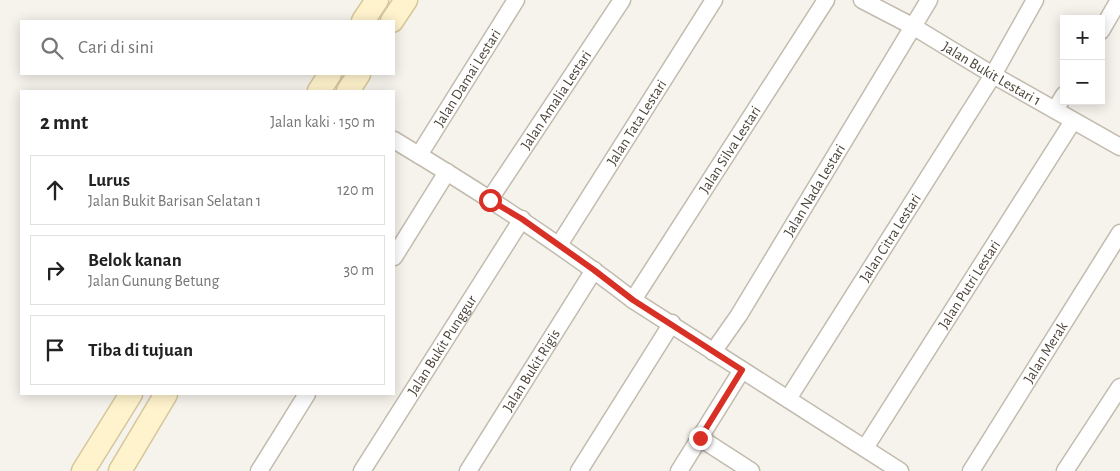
<!DOCTYPE html>
<html lang="id">
<head>
<meta charset="utf-8">
<style>
  :root { --surface:#fff; --page:#f2f2f2; --text:#222; --muted:#767676; --line:#e0e0e0 }
  body { margin:0; font-family:"Alegreya Sans",sans-serif; background:var(--page); color:var(--text) }
  .controls { position:absolute; right:15px; top:15px; display:grid; overflow:hidden; border-radius:0px; box-shadow:0 2px 12px #0003 }
  .controls button { width:45px; height:45px; display:grid; place-items:center; padding:0; border:0; border-bottom:1px solid var(--line); background:var(--surface); color:var(--text); font:25px sans-serif }
  .stop { position:absolute; width:15px; height:15px; margin:-11px; border:4px solid #d93025; border-radius:50%; background:#fff }
  .stop.end { background:#d93025; border-color:#fff; box-shadow:0 1px 5px #0008 }
  .list { margin:0; padding:0; list-style:none }
  h2 { display:flex; justify-content:space-between; align-items:center; height:65px; margin:0; padding:0 20px; font-size:21px }
  h2 small { font-size:16px; font-weight:400; color:var(--muted) }
  .list li { display:grid; grid-template-columns:32px 1fr auto; gap:15px; align-items:center; box-sizing:border-box; height:70px; margin:0 10px 10px; padding:0 10px; border:1px solid var(--line); border-radius:0px }
  .list b { display:block; font-size:19px; white-space:nowrap }
  .list p { margin:0; font-size:16px; white-space:nowrap; color:var(--muted) }
  .list em { font-size:16px; font-style:normal; color:var(--muted) }
  .icon { flex:none; width:28px; height:28px; fill:none; stroke:currentColor; stroke-width:2; stroke-linecap:round; stroke-linejoin:round }
  .map { position:relative; flex:none; width:1120px; height:471px; overflow:hidden }
  .search { position:absolute; background:var(--surface); box-shadow:0 2px 12px #0003; left:20px; top:20px; width:375px; height:55px; display:flex; align-items:center; gap:12px; box-sizing:border-box; padding:0 18px; border-radius:0px; color:var(--muted); font-size:19px }
  .panel { position:absolute; background:var(--surface); box-shadow:0 2px 12px #0003; left:20px; top:90px; width:375px; height:305px; border-radius:0px }
  .map>svg:first-child { display:block }
  .lines { fill:none; stroke-linecap:round; stroke-linejoin:round }
  .street-casing { stroke:#c2bbae; stroke-width:19 }
  .secondary-casing { stroke:#d6c79b; stroke-width:25 }
  .street { stroke:#fff; stroke-width:16 }
  .secondary { stroke:#fff3cd; stroke-width:22 }
  .route { stroke:#d93025; stroke-width:6 }
  .labels { text-anchor:middle; stroke-width:4.5; stroke-linejoin:round; paint-order:stroke }
  .street-label { font-size:15px; fill:#4b4439; stroke:#fff }
</style>
</head>
<body>
<div class="map">
<svg width="1120" height="471" viewBox="0 0 1120 471">
  <rect width="100%" height="100%" fill="#f6f3ec"/>
  <g class="lines">
    <g class="street-casing">
      <g id="street">
        <path id="s1" d="M 862,0 L 914,27 L 993,75 L 1120,147"/>
        <polyline points="1101,31 1119,0"/>
        <polyline points="1055,110 1064,95"/>
        <path d="M 394,140 C 476,189 557,241 633,300 L 900,471"/>
        <path id="s2" d="M 419,155 L 516,0"/>
        <path id="s3" d="M 490,199 L 622,0"/>
        <path id="s4" d="M 559,245 L 714,0"/>
        <polyline points="394,257 447,172"/>
        <path id="s5" d="M 633,300 L 826,0"/>
        <path id="s6" d="M 713,352 L 739,315 L 929,0"/>
        <path id="s7" d="M 788,399 L 993,75 L 1035,0"/>
        <polyline points="700,438 751,471"/>
        <path id="s8" d="M 865,448 L 1073,121"/>
        <polyline points="259,471 307,394"/>
        <path id="s9" d="M 362,471 L 522,219"/>
        <path id="s10" d="M 468,471 L 594,270"/>
        <polyline points="579,471 672,323"/>
        <polyline points="679,471 742,370"/>
        <path id="s11" d="M 971,471 L 1120,233"/>
        <polyline points="1065,471 1120,387"/>
      </g>
    </g>
    <g class="secondary-casing">
      <g id="secondary">
        <polyline points="363,21 377,0"/>
        <polyline points="392,21 406,0"/>
        <polyline points="319,91 330,74"/>
        <polyline points="348,91 359,74"/>
        <polyline points="83,471 131,394"/>
        <polyline points="120,471 166,394"/>
      </g>
    </g>
    <use href="#street" class="street"/>
    <use href="#secondary" class="secondary"/>
  </g>
  <g class="lines">
    <polyline class="route" points="490,200 522,219 594,270 633,300 742,370 700,438"/>
  </g>
  <g class="labels">
    <g class="street-label">
      <text dy="5" stroke="none"><textPath href="#s1" startOffset="149">Jalan Bukit Lestari 1</textPath></text>
      <text dy="5" stroke="none"><textPath href="#s2" startOffset="91">Jalan Damai Lestari</textPath></text>
      <text dy="5" stroke="none"><textPath href="#s3" startOffset="119">Jalan Amalia Lestari</textPath></text>
      <text dy="5" stroke="none"><textPath href="#s4" startOffset="145">Jalan Tata Lestari</textPath></text>
      <text dy="5" stroke="none"><textPath href="#s5" startOffset="179">Jalan Silva Lestari</textPath></text>
      <text dy="5" stroke="none"><textPath href="#s6" startOffset="191">Jalan Nada Lestari</textPath></text>
      <text dy="5" stroke="none"><textPath href="#s7" startOffset="191">Jalan Citra Lestari</textPath></text>
      <text dy="5" stroke="none"><textPath href="#s8" startOffset="194">Jalan Putri Lestari</textPath></text>
      <text dy="5" stroke="none"><textPath href="#s9" startOffset="149">Jalan Bukit Punggur</textPath></text>
      <text dy="5" stroke="none"><textPath href="#s11" startOffset="140">Jalan Merak</textPath></text>
      <text dy="5" stroke="none"><textPath href="#s10" startOffset="119">Jalan Bukit Rigis</textPath></text>
    </g>
  </g>
</svg>
<div class="controls">
<button>+</button>
<button>−</button>
</div>
<div class="stop" style="left:490px;top:200px"></div>
<div class="stop end" style="left:700px;top:438px"></div>
<div class="search"><svg class="icon" aria-label="search" viewBox="0 0 24 24"><circle cx="10" cy="10" r="6"/><path d="M15 15l6 6"/></svg>Cari di sini</div>
<section class="panel">
<h2>2 mnt<small>Jalan kaki · 150 m</small></h2>
<ul class="list">
<li><svg class="icon" aria-label="ahead" viewBox="0 0 24 24"><path d="M12 20V5M6 11l6-6 6 6"/></svg><div><b>Lurus</b><p>Jalan Bukit Barisan Selatan 1</p></div><em>120 m</em></li>
<li><svg class="icon" aria-label="right" viewBox="0 0 24 24"><path d="M7 20v-9h11M14 6l5 5-5 5"/></svg><div><b>Belok kanan</b><p>Jalan Gunung Betung</p></div><em>30 m</em></li>
<li><svg class="icon" aria-label="arrive" viewBox="0 0 24 24"><path d="M6 21V4h12l-3 4 3 4H6"/></svg><div><b>Tiba di tujuan</b></div></li>
</ul>
</section>
</div>
</body>
</html>
